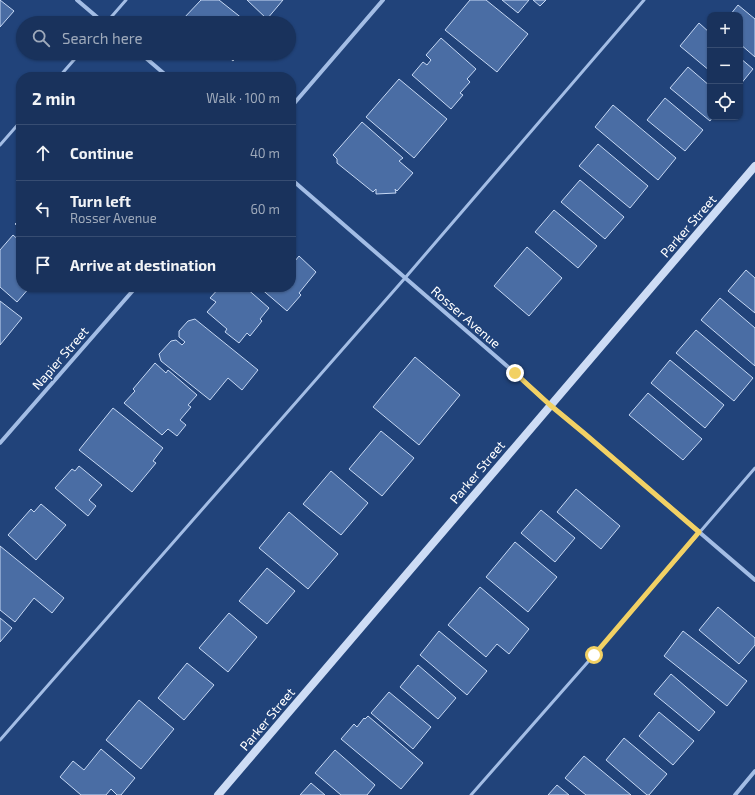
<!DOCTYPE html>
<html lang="en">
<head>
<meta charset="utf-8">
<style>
  :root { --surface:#19325c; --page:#263e65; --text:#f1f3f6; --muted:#9faabb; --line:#374d72 }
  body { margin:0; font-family:"Exo 2",sans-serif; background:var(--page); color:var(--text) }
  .controls { position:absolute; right:12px; top:12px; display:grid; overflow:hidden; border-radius:8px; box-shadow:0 1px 3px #0004 }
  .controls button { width:36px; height:36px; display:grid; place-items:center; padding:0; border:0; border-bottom:1px solid var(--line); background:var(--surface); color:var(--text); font:20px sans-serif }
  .stop { position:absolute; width:12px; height:12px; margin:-9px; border:3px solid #f2d164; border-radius:50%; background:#fff }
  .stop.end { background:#f2d164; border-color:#fff; box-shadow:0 1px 4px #0008 }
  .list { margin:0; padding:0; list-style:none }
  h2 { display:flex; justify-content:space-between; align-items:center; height:52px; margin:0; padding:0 16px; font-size:17px }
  h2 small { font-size:13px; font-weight:400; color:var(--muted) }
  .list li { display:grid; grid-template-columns:26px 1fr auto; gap:12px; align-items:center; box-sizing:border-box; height:56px; padding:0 16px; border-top:1px solid var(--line) }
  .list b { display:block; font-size:15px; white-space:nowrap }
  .list p { margin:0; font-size:13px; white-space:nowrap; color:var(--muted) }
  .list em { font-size:13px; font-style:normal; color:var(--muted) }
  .icon { flex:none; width:22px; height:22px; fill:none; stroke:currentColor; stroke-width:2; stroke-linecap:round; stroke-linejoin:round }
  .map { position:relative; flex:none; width:755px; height:795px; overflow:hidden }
  .search { position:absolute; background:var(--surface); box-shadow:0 1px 3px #0004; left:16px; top:16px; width:280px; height:44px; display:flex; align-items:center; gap:10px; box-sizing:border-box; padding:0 14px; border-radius:22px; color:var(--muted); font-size:15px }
  .panel { position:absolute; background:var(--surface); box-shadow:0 1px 3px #0004; left:16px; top:72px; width:280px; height:220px; border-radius:16px }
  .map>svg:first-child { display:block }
  .building { fill:#4a6da4; stroke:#c6d8f4 }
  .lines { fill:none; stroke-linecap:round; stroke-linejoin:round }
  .lane { stroke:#a3bde5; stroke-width:3 }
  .street { stroke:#a3bde5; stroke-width:4 }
  .secondary { stroke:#cddcf5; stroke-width:8 }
  .route { stroke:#f2d164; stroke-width:5 }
  .labels { text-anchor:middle; stroke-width:3; stroke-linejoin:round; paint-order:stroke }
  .street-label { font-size:13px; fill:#fff; stroke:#21437a }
</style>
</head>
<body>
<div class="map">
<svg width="755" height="795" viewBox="0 0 755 795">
  <rect width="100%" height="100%" fill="#21437a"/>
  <g class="building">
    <polygon points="0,0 14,11 0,27"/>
    <polygon points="201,0 219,0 248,23 188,23 183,19"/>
    <polygon points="247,0 283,0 267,19"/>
    <polygon points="470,0 486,0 528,34 497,72 445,30"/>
    <polygon points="502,0 529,0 518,13"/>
    <polygon points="533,0 546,0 540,6"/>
    <polygon points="738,5 755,19 755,57 740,44 740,15 730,15"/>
    <polygon points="699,23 710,33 710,71 680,46"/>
    <polygon points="441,38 476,69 467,79 470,82 460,93 463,95 451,109 412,75 423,62 427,65 431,60 426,55"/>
    <polygon points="224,53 240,53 233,61"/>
    <polygon points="740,58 753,69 740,85"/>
    <polygon points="688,67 710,86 710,117 713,117 710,121 670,88"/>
    <polygon points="399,79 447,119 414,158 366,117"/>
    <polygon points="665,98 703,130 685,151 647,120"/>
    <polygon points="613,105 676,158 658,180 595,127"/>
    <polygon points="362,122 403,158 399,161 413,173 397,191 395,189 396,193 376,194 376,189 373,192 337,163 337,159 333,155"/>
    <polygon points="598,144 648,186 630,208 579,166"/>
    <polygon points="580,180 624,217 605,239 561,202"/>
    <polygon points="554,210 597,246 578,268 535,232"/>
    <polygon points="21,218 21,229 15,224"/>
    <polygon points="13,235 21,242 21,287 30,287 17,302 0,287 0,250"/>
    <polygon points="527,247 562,278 529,316 494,286"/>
    <polygon points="299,256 316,272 299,293 301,295 287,311 259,287 291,287 291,258 295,261"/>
    <polygon points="746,270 755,278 755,313 728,291"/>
    <polygon points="220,287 245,287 269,308 260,319 262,321 250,336 247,333 239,343 225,332 227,329 207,312 216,302 210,298"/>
    <polygon points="720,298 755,328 755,366 701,320"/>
    <polygon points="0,301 22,318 0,345"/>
    <polygon points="195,319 258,370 242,390 228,378 210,400 161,361 159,354 171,341 176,340 182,345 185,342 179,337 179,331 188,321"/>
    <polygon points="696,330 753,378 734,401 676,353"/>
    <polygon points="415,357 460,395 419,445 373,407"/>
    <polygon points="670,360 724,405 705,428 651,383"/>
    <polygon points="155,363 166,373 168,370 197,395 188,405 191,407 180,420 186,425 177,436 168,429 162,435 124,403 135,391 133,389"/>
    <polygon points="648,393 702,439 683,460 629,415"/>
    <polygon points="113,408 163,448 153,461 156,463 132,492 79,450"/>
    <polygon points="381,431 414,458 382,496 349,469"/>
    <polygon points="79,466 102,485 89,500 96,506 88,516 55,488 72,469 75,471"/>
    <polygon points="331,471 368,503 341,535 303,504"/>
    <polygon points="576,489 620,526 601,549 557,512"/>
    <polygon points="41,504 66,525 36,560 8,535 31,509 34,512"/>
    <polygon points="541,510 575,538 555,562 521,533"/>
    <polygon points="289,512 338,554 308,589 259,548"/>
    <polygon points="515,542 557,577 528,612 486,577"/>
    <polygon points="0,546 64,598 52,613 34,598 15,622 0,610"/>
    <polygon points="267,568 295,591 267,624 239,601"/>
    <polygon points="480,587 529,629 509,654 497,644 486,657 448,625"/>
    <polygon points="718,607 755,638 755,645 739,664 699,630"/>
    <polygon points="229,613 257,637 228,672 199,648"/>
    <polygon points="0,618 12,628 0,642"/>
    <polygon points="439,631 487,671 467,695 420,655"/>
    <polygon points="683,631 747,681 727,706 664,656"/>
    <polygon points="187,663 214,685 184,720 158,698"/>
    <polygon points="418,665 456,698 438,719 400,687"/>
    <polygon points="671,674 715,712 699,731 654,694"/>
    <polygon points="389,692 431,727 413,749 371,713"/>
    <polygon points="139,700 174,729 141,769 106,740"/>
    <polygon points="659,712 694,741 673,765 639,736"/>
    <polygon points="368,716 423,763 401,789 341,739 354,724 357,727 364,718 365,719"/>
    <polygon points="624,738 667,774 649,795 647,795 606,760"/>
    <polygon points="101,749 135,778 121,795 117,795 111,789 106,795 81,795 60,777 73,761 84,770"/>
    <polygon points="335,750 375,785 367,795 341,795 315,773"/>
    <polygon points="584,756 631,795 586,795 565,778"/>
    <polygon points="311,783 325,795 300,795"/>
    <polygon points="557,785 569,795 548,795"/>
  </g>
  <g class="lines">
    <g class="lane">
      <polyline points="106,23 126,0"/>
      <polyline points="59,77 80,53"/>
      <polyline points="0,145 21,121"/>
      <polyline points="0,740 405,278 644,0"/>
      <polyline points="471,795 594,655 755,468"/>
    </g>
    <g class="street">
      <polyline points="77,0 104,23"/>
      <polyline points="140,53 168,77"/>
      <polyline points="291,107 383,0"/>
      <polyline points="291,179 515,373 550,405 585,434 755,580"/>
      <polyline points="0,443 136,287"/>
      <polyline points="735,795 755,771"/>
    </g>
    <polyline class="secondary" points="218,795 755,166"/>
  </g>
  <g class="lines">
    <polyline class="route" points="515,373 550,405 585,434 699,532 594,655"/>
  </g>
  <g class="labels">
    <g class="street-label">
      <text transform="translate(688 226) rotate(-49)" y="5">Parker Street</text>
      <text transform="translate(466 317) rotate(41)" y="5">Rosser Avenue</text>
      <text transform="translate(60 358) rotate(-49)" y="5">Napier Street</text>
      <text transform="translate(477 472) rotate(-50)" y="5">Parker Street</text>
      <text transform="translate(267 719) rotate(-50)" y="5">Parker Street</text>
    </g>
  </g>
</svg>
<div class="controls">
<button>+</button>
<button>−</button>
<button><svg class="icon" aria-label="locate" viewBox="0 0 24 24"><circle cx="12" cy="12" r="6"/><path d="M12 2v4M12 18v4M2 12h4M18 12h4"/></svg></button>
</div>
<div class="stop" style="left:594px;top:655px"></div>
<div class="stop end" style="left:515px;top:373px"></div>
<div class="search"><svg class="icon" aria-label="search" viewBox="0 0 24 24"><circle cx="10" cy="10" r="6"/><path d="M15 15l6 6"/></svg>Search here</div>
<section class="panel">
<h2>2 min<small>Walk · 100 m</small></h2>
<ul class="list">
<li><svg class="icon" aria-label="ahead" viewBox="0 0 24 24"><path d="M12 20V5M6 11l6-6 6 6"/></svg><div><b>Continue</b></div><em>40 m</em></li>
<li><svg class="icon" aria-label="left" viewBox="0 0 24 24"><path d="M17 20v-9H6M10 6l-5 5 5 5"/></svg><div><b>Turn left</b><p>Rosser Avenue</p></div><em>60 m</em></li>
<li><svg class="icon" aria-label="arrive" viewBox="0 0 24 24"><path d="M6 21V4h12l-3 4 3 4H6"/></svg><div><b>Arrive at destination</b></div></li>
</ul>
</section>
</div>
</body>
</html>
